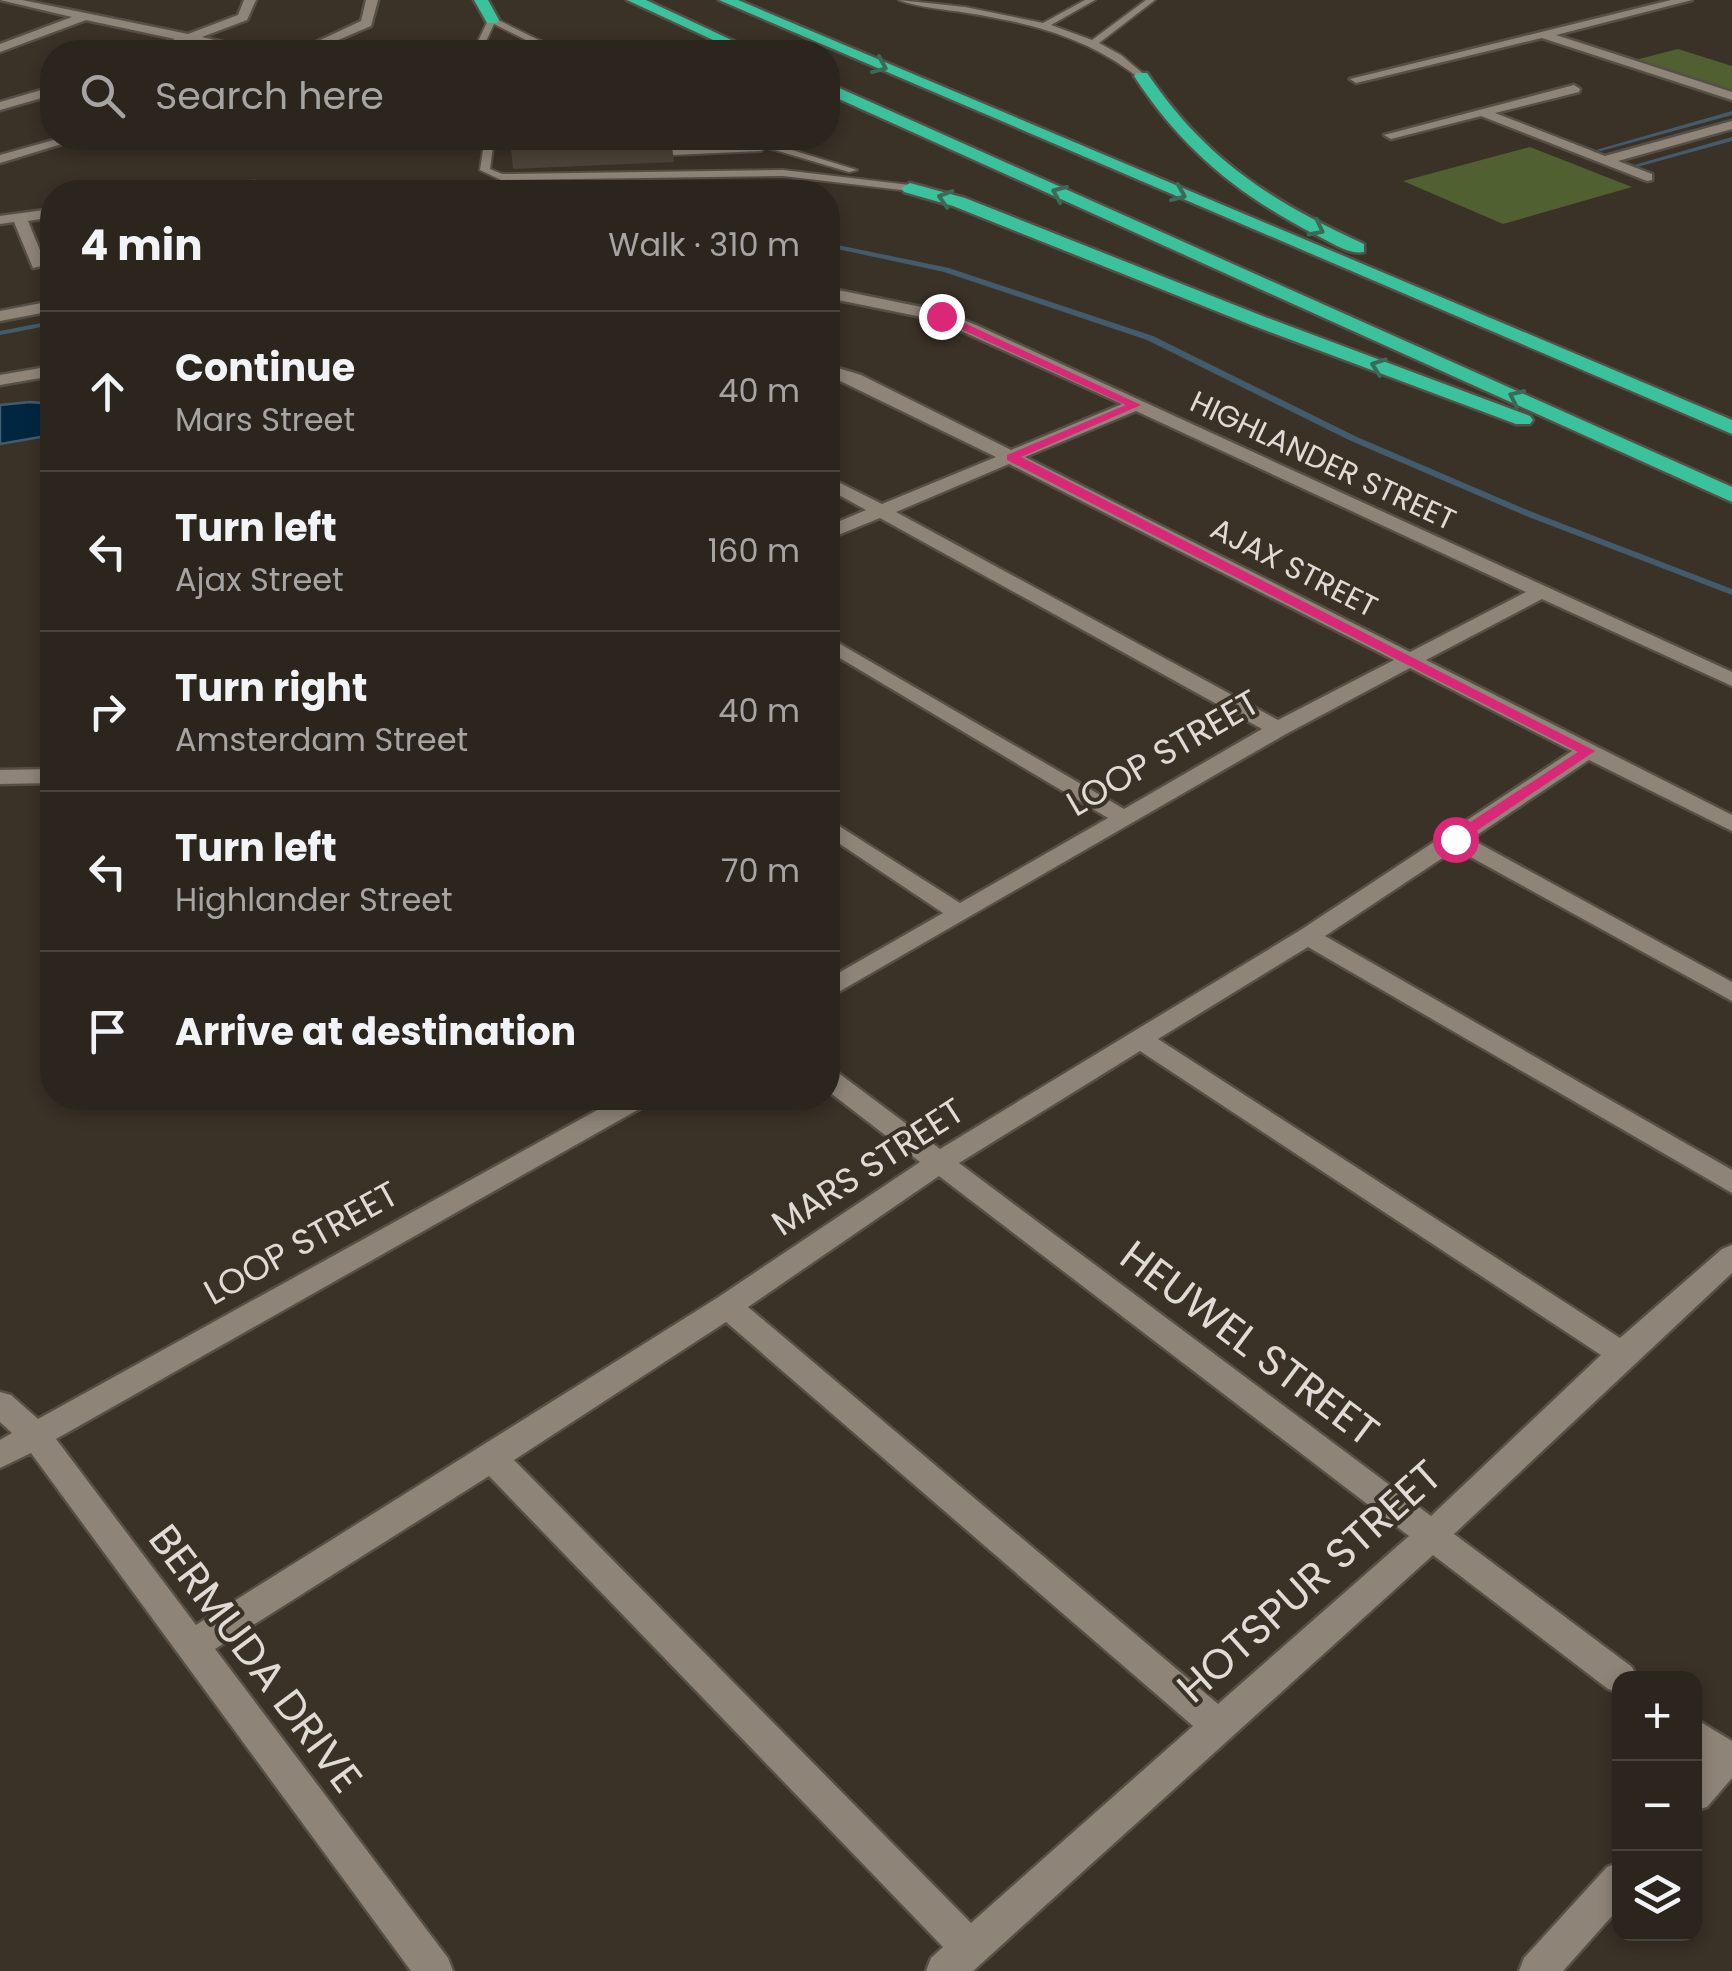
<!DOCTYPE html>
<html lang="en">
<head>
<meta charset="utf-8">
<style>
  :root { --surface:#2c251d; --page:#38312a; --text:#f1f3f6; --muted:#a6a5a4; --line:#48423b }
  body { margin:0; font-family:Poppins,sans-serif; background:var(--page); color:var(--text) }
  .controls { position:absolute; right:30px; bottom:30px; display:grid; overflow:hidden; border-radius:20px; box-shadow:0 5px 15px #0003 }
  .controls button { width:90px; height:90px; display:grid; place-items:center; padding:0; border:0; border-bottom:2px solid var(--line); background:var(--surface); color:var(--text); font:50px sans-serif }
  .stop { position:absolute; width:30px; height:30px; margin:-22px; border:8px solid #db2777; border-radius:50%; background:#fff }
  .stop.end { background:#db2777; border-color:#fff; box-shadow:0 2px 10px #0008 }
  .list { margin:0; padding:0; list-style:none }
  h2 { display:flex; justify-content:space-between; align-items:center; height:130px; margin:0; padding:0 40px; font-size:42px }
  h2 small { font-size:32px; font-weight:400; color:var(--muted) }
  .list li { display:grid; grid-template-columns:65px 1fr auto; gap:30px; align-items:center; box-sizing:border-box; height:160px; padding:0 40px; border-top:2px solid var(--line) }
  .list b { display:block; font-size:38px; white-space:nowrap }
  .list p { margin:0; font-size:32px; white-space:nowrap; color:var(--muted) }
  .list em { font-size:32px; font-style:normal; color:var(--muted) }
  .icon { flex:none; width:55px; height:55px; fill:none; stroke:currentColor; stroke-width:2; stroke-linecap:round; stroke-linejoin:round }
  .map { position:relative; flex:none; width:1732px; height:1971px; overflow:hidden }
  .search { position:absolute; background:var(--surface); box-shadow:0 5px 15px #0003; left:40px; top:40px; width:800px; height:110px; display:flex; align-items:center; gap:25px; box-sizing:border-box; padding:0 35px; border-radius:40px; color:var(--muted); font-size:38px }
  .panel { position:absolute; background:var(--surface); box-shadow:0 5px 15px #0003; left:40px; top:180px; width:800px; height:930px; border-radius:40px }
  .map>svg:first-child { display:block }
  .green { fill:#506031 }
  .water { fill:#002641; stroke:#435c6d; stroke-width:2.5 }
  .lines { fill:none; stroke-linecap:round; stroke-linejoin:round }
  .stream { fill:#435c6d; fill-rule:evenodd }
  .lane-casing { stroke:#564f46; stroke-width:4 }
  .street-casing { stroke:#564f46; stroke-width:5 }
  .highway-casing { stroke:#564f46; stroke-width:5 }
  .lane { fill:#8e8478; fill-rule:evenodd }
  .street { fill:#8e8478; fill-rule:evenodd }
  .highway { fill:#39c29c; fill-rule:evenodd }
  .wall { fill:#4b4339 }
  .building { fill:#574e42; stroke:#3d372e; stroke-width:2.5 }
  .oneway { stroke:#3a6b56 }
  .route { fill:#db2777 }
  .labels { text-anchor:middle; stroke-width:8; stroke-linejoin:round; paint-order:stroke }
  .far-street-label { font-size:30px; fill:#e0dbd4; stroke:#3a3127 }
  .street-label { font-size:35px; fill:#e0dbd4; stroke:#3a3127 }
  .near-street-label { font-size:42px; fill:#e0dbd4; stroke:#3a3127 }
</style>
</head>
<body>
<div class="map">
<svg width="1732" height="1971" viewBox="0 0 1732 1971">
  <rect width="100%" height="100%" fill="#3a3127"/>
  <g class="green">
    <polygon points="1678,49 1732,66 1732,94 1631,61"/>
    <polygon points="1530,147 1632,187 1503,224 1403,181"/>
  </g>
  <polygon class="water" points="30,402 52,404 52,435 0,444 0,405"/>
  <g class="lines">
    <g class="stream">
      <polygon points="1732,111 1732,115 1601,151 1596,150"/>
      <polygon points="1732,137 1732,141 1637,167 1634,165"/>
      <polygon points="828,243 949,268 1153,336 1357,437 1532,512 1732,589 1732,595 1526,516 1351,441 1147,340 944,272 828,247"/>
      <polygon points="52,321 52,325 0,335 0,331"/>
    </g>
    <g class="lane-casing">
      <g id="lane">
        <path d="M 899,0 L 965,7 L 1043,23 L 1085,0 L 1095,0 L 1051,25 L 1092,40 L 1146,0 L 1155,0 L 1099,43 L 1121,55 L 1146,76 L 1139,78 C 1087,37 1031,23 967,13 C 945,9 919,8 899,0 Z"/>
        <polygon points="492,17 559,50 560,52 550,52 494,24 481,52 473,52 488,20"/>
        <polygon points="485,138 494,138 490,169 502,174 783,170 910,185 915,188 910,191 783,176 501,180 480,170"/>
        <polygon points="740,138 753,138 857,170 849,172 765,147 761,151 672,155 667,152 672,149 759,145"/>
      </g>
    </g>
    <g class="street-casing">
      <g id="street">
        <path d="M 0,0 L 22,0 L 188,34 L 238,15 L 244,0 L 256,0 L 247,20 L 202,37 L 262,52 C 238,53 210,39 188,43 C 173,45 163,52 147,52 L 175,39 L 86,20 L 0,52 L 0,44 L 72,17 Z"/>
        <polygon points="366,0 378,0 371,26 310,52 295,52 361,21"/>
        <polygon points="1671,0 1692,0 1556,35 1732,92 1732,100 1542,38 1356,83 1350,79"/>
        <polygon points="1574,85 1580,89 1579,92 1495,113 1605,156 1732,121 1732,129 1618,161 1652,174 1652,180 1647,181 1481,116 1391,139 1384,135"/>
        <polygon points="52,87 52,95 0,110 0,102"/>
        <polygon points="61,138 81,138 0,163 0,155"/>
        <polygon points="254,182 288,192 181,192 188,188"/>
        <polygon points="52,209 52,217 28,221 46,265 33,268 14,222 0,224 0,216"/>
        <path d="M 828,288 L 941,311 L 976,325 L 1732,672 L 1732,686 L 1542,599 L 1426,660 L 1732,815 L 1732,831 L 1589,760 L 1471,839 L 1732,982 L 1732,1001 L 1456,849 L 1325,936 L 1732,1170 L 1732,1193 L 1308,947 L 1158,1039 L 1620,1338 L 1722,1249 L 1732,1245 L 1732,1273 L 1454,1534 L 1632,1667 L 1637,1678 L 1620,1678 L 1620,1693 L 1608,1689 L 1433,1555 L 973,1971 L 926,1971 L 931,1958 L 943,1947 L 489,1476 L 215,1649 L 448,1958 L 453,1971 L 411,1971 L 31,1453 L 0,1468 L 0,1440 L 12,1433 L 0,1422 L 0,1392 L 11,1395 L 38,1419 L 619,1098 L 652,1098 L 648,1104 L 56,1439 L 196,1625 L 717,1298 L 920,1162 L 828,1091 L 828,1069 L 837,1072 L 940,1149 L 1299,931 L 1572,751 L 1410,668 L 1286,734 L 828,998 L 828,979 L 943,913 L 828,836 L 828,819 L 960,903 L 1108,818 L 828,651 L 828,637 L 1124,809 L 1262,729 L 880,518 L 828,539 L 828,526 L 866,510 L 828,489 L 828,477 L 882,504 L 996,457 L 828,375 L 828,365 L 861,375 L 1011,450 L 1122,404 L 937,320 L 828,298 ZM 1136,411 L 1526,592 L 1410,652 L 1025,457 ZM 1009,464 L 1394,660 L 1278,720 L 896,512 ZM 1140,1051 L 1601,1355 L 1431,1516 L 959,1163 ZM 939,1176 L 1409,1536 L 1218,1704 L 748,1307 ZM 726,1322 L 1193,1726 L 971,1923 L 514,1460 Z"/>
        <polygon points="52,301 52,311 0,321 0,311"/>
        <polygon points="52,366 52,376 0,385 0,375"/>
        <polygon points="52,769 52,783 0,784 0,770"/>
        <polygon points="1694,1718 1732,1741 1732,1778 1707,1807 1694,1811 1694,1769 1702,1760 1694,1755"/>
        <polygon points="1620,1862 1620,1907 1563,1971 1519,1971 1524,1958 1607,1867"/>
      </g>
    </g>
    <g class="highway-casing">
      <g id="highway">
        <polygon points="474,0 488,0 499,20 497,23 487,23"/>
        <polygon points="627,0 646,0 757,52 739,52"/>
        <polygon points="719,0 738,0 1732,420 1732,434"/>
        <path d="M 1137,73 L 1147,73 C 1206,160 1271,201 1364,244 L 1364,252 C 1348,255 1329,241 1314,234 C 1238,195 1181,148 1134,76 Z"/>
        <polygon points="828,83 1732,487 1732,502 828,94"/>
        <polygon points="910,183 965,198 1265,317 1530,416 1533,420 1530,424 1516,424 1251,325 953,206 904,192 901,188"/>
      </g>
    </g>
    <use href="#lane" class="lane"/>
    <use href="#street" class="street"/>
    <use href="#highway" class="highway"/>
  </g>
  <polygon class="wall" points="637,138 671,138 674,162 513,169 511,149"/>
  <polygon class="building" points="512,138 628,138 646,139 646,138 667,138 673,143 511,149"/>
  <defs><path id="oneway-chevron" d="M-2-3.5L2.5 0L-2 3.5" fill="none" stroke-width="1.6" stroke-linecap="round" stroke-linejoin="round" transform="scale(2.5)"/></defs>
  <g class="oneway">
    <use href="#oneway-chevron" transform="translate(880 66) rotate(23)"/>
    <use href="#oneway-chevron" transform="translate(1059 193) rotate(-157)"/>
    <use href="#oneway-chevron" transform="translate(1179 194) rotate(23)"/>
    <use href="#oneway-chevron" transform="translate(945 198) rotate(-163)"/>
    <use href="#oneway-chevron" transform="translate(1317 229) rotate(27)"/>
    <use href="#oneway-chevron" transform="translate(1378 366) rotate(-160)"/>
    <use href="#oneway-chevron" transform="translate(1516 397) rotate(-155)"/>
  </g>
  <polygon class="route" points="937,314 945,314 1141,405 1021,457 1595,751 1460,842 1449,842 1449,836 1578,752 1007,460 1007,455 1126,405 937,318"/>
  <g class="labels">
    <g class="far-street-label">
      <text transform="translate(1323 461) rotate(25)" y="10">HIGHLANDER STREET</text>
      <text transform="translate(1294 568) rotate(27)" y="10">AJAX STREET</text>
    </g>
    <g class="street-label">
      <text transform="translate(1163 753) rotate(-30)" y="12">LOOP STREET</text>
      <text transform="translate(868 1167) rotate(-33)" y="12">MARS STREET</text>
      <text transform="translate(301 1243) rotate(-29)" y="12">LOOP STREET</text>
    </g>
    <g class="near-street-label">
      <text transform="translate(1250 1343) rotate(37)" y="15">HEUWEL STREET</text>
      <text transform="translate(1309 1581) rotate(-42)" y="15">HOTSPUR STREET</text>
      <text transform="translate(256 1658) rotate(53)" y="15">BERMUDA DRIVE</text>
    </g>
  </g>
</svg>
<div class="controls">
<button>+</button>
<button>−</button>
<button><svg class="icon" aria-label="layers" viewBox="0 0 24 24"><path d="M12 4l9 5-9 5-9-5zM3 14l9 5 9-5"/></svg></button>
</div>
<div class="stop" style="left:1455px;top:839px"></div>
<div class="stop end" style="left:941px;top:316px"></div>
<div class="search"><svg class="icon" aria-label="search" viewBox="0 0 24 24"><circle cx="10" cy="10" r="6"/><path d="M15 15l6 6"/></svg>Search here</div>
<section class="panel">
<h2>4 min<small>Walk · 310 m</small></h2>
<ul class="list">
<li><svg class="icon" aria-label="ahead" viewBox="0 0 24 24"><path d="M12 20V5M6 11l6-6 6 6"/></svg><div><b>Continue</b><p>Mars Street</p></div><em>40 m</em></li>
<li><svg class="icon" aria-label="left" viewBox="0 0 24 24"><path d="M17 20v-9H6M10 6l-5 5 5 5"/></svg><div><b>Turn left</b><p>Ajax Street</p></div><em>160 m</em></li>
<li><svg class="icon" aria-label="right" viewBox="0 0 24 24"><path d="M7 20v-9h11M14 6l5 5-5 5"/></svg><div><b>Turn right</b><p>Amsterdam Street</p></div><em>40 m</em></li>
<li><svg class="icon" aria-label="left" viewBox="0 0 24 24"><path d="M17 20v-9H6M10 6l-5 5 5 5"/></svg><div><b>Turn left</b><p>Highlander Street</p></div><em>70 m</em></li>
<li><svg class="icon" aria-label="arrive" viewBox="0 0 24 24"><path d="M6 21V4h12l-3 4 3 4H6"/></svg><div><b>Arrive at destination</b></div></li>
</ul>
</section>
</div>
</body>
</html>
